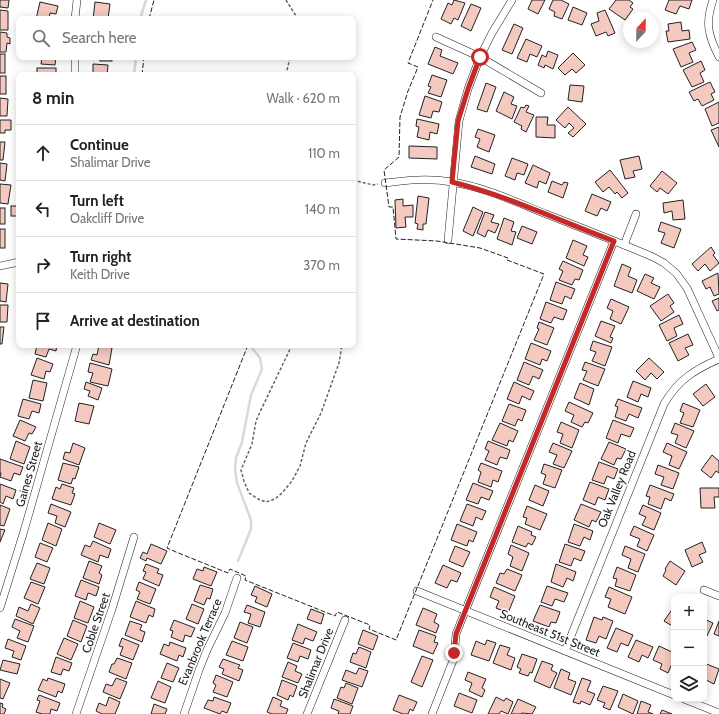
<!DOCTYPE html>
<html lang="en">
<head>
<meta charset="utf-8">
<style>
  :root { --surface:#fff; --page:#f6f6f6; --text:#222; --muted:#767676; --line:#e0e0e0 }
  body { margin:0; font-family:Cabin,sans-serif; background:var(--page); color:var(--text) }
  .controls { position:absolute; right:12px; bottom:12px; display:grid; overflow:hidden; border-radius:8px; box-shadow:0 2px 10px #0003 }
  .controls button { width:36px; height:36px; display:grid; place-items:center; padding:0; border:0; border-bottom:1px solid var(--line); background:var(--surface); color:var(--text); font:20px sans-serif }
  .compass { position:absolute; left:623px; top:12px; width:36px; height:36px; border-radius:50%; background:var(--surface); box-shadow:0 2px 10px #0003; rotate:22deg }
  .stop { position:absolute; width:12px; height:12px; margin:-9px; border:3px solid #c62828; border-radius:50%; background:#fff }
  .stop.end { background:#c62828; border-color:#fff; box-shadow:0 1px 4px #0008 }
  .list { margin:0; padding:0; list-style:none }
  h2 { display:flex; justify-content:space-between; align-items:center; height:52px; margin:0; padding:0 16px; font-size:17px }
  h2 small { font-size:13px; font-weight:400; color:var(--muted) }
  .list li { display:grid; grid-template-columns:26px 1fr auto; gap:12px; align-items:center; box-sizing:border-box; height:56px; padding:0 16px; border-top:1px solid var(--line) }
  .list b { display:block; font-size:15px; white-space:nowrap }
  .list p { margin:0; font-size:13px; white-space:nowrap; color:var(--muted) }
  .list em { font-size:13px; font-style:normal; color:var(--muted) }
  .icon { flex:none; width:22px; height:22px; fill:none; stroke:currentColor; stroke-width:2; stroke-linecap:round; stroke-linejoin:round }
  .map { position:relative; flex:none; width:719px; height:714px; overflow:hidden }
  .search { position:absolute; background:var(--surface); box-shadow:0 2px 10px #0003; left:16px; top:16px; width:340px; height:44px; display:flex; align-items:center; gap:10px; box-sizing:border-box; padding:0 14px; border-radius:8px; color:var(--muted); font-size:15px }
  .panel { position:absolute; background:var(--surface); box-shadow:0 2px 10px #0003; left:16px; top:72px; width:340px; height:276px; border-radius:8px }
  .map>svg:first-child { display:block }
  .lines { fill:none; stroke-linecap:round; stroke-linejoin:round }
  .stream { stroke:#d9d9d9; stroke-width:2.5 }
  .building { fill:#f3c9c0; stroke:#222 }
  .minor-casing { stroke:#222; stroke-width:8 }
  .path { stroke:#646464; stroke-width:1.5; stroke-dasharray:3 2; stroke-linecap:butt }
  .minor { stroke:#fff; stroke-width:7 }
  .fence { stroke:#222; stroke-width:1; stroke-dasharray:5 2; stroke-linecap:butt }
  .route { stroke:#c62828; stroke-width:5 }
  .labels { text-anchor:middle; stroke-width:3; stroke-linejoin:round; paint-order:stroke }
  .street-label { font-size:12px; fill:#222; stroke:#fff }
</style>
</head>
<body>
<div class="map">
<svg width="719" height="714" viewBox="0 0 719 714">
  <rect width="100%" height="100%" fill="#fff"/>
  <g class="lines">
    <g class="stream">
      <polyline points="140,19 146,0"/>
      <polyline points="134,75 136,57"/>
      <polyline points="238,561 251,529 251,520 237,483 235,470 236,458 242,442 251,395 262,369 260,358 250,345"/>
    </g>
  </g>
  <g class="building">
    <polygon points="0,0 9,0 8,8 0,7"/>
    <polygon points="454,0 465,3 458,20 454,18 451,24 441,19 448,3 452,5"/>
    <polygon points="532,0 545,0 538,14 528,9"/>
    <polygon points="553,0 561,0 569,4 562,19 554,16 555,12 549,9"/>
    <polygon points="616,0 629,0 633,3 630,7 633,9 625,20 609,9"/>
    <polygon points="669,0 692,0 689,9 680,6 676,14 665,10"/>
    <polygon points="40,2 58,6 56,14 50,13 49,19 36,19"/>
    <polygon points="95,2 110,4 108,19 93,19"/>
    <polygon points="471,4 481,8 471,31 461,26"/>
    <polygon points="573,7 587,13 582,25 568,20"/>
    <polygon points="0,10 8,11 8,30 0,30"/>
    <polygon points="605,10 615,33 608,36 606,32 596,36 591,24 599,21 597,13"/>
    <polygon points="681,22 682,31 689,30 690,39 668,42 666,31 669,31 668,24"/>
    <polygon points="514,24 523,28 512,54 502,50"/>
    <polygon points="0,32 7,33 7,37 10,38 10,44 7,43 6,52 0,52"/>
    <polygon points="526,39 542,46 537,57 530,54 527,62 517,58"/>
    <polygon points="692,42 696,50 689,53 693,62 681,67 673,49"/>
    <polygon points="435,47 442,50 440,56 458,63 453,74 428,64"/>
    <polygon points="548,51 558,55 553,69 545,65 544,68 538,65 542,55 546,57"/>
    <polygon points="573,53 585,65 576,73 572,69 565,75 558,68"/>
    <rect x="0" y="54" width="5" height="19"/>
    <polygon points="42,57 56,57 55,65 41,64"/>
    <rect x="100" y="57" width="12" height="4"/>
    <polygon points="701,61 705,70 700,73 704,82 692,87 683,70"/>
    <polygon points="93,64 108,65 107,75 93,75"/>
    <rect x="37" y="68" width="19" height="7"/>
    <polygon points="432,75 447,80 441,97 428,93 431,87 428,86"/>
    <rect x="0" y="76" width="6" height="18"/>
    <polygon points="710,82 715,92 711,94 714,100 702,106 698,99 694,101 689,92"/>
    <polygon points="486,83 496,87 487,112 477,109"/>
    <polygon points="570,85 584,86 582,102 568,100"/>
    <polygon points="504,92 514,97 511,104 517,106 512,119 496,111"/>
    <polygon points="425,96 442,102 439,112 433,111 431,118 419,115"/>
    <polygon points="0,98 8,99 7,116 0,116"/>
    <polygon points="719,102 719,123 712,126 705,109"/>
    <polygon points="526,105 529,106 526,112 534,115 526,132 521,129 522,126 514,122 521,107 524,108"/>
    <polygon points="568,107 586,124 573,137 568,133 574,128 569,123 565,128 556,120"/>
    <polygon points="536,117 548,117 547,125 555,125 555,138 536,137"/>
    <polygon points="417,119 439,124 437,134 430,132 429,140 417,137 419,127 416,126"/>
    <polygon points="0,120 11,120 11,130 5,130 5,133 0,133"/>
    <polygon points="719,127 719,147 711,130"/>
    <polygon points="478,129 495,135 489,152 477,147 480,139 475,137"/>
    <polygon points="0,142 5,142 3,160 0,160"/>
    <polygon points="409,146 437,147 437,159 409,158"/>
    <polygon points="475,156 495,164 492,174 471,167"/>
    <polygon points="639,156 642,169 633,171 635,177 625,179 620,160"/>
    <polygon points="512,158 528,164 524,175 517,173 515,180 505,176"/>
    <polygon points="0,163 7,164 5,181 0,180"/>
    <polygon points="533,165 550,173 546,184 539,181 537,188 525,183"/>
    <polygon points="610,170 628,193 622,198 617,192 615,194 609,187 603,192 595,182"/>
    <polygon points="662,171 677,183 668,194 660,188 657,192 650,186"/>
    <polygon points="552,181 562,185 564,182 568,183 563,198 548,192"/>
    <polygon points="0,184 11,185 8,204 0,203"/>
    <polygon points="592,194 611,202 607,211 601,208 597,216 585,211"/>
    <polygon points="418,196 429,198 426,224 423,224 423,230 417,229 418,224 415,223"/>
    <polygon points="403,199 403,206 413,205 413,217 405,217 406,227 396,228 395,200"/>
    <polygon points="683,200 685,219 673,220 672,211 664,213 663,203"/>
    <rect x="11" y="206" width="8" height="10"/>
    <polygon points="473,207 483,212 473,236 463,231"/>
    <rect x="0" y="208" width="5" height="16"/>
    <polygon points="485,212 494,215 491,222 499,224 495,233 488,230 485,237 477,233"/>
    <polygon points="504,218 514,222 511,231 516,232 512,245 497,239"/>
    <polygon points="661,222 681,229 674,248 661,243 665,233 658,231"/>
    <polygon points="522,226 537,232 532,244 517,238"/>
    <rect x="0" y="229" width="5" height="19"/>
    <polygon points="573,240 587,246 583,255 588,257 584,266 566,258"/>
    <polygon points="711,247 715,253 713,255 719,263 710,271 705,264 698,271 692,264"/>
    <polygon points="563,261 583,270 579,280 575,279 572,285 559,280 563,271 559,269"/>
    <polygon points="622,264 631,268 628,276 637,280 632,293 614,286"/>
    <polygon points="718,273 719,294 714,296 710,287 706,289 702,281"/>
    <polygon points="645,274 654,278 651,283 660,287 654,299 637,291"/>
    <polygon points="556,282 575,289 571,299 565,296 562,304 550,300"/>
    <polygon points="0,283 8,284 6,302 0,301"/>
    <polygon points="668,294 674,303 670,306 674,312 661,321 650,306"/>
    <polygon points="719,298 719,310 717,311 712,301"/>
    <polygon points="611,299 629,307 621,324 610,319 613,311 607,308"/>
    <polygon points="546,302 567,310 563,320 554,317 551,323 540,319"/>
    <polygon points="0,305 8,305 7,322 0,322"/>
    <polygon points="679,315 683,324 674,328 677,336 667,341 659,325"/>
    <polygon points="601,321 615,326 610,337 613,338 611,343 595,336"/>
    <polygon points="539,322 554,328 547,345 534,340 539,329 537,328"/>
    <polygon points="0,327 4,327 2,344 0,344"/>
    <polygon points="688,334 693,345 685,348 689,355 678,361 669,343"/>
    <polygon points="593,341 612,347 605,366 592,361 596,352 590,350"/>
    <polygon points="531,343 551,351 547,361 542,359 540,365 525,359"/>
    <polygon points="37,345 57,345 56,351 49,349 46,357 35,354"/>
    <polygon points="99,345 112,348 109,365 91,360 93,354 97,355"/>
    <polygon points="37,358 53,364 50,372 46,371 44,379 31,375"/>
    <polygon points="649,358 664,372 657,379 651,373 645,380 636,371"/>
    <polygon points="524,362 543,370 539,379 533,376 529,385 517,380"/>
    <polygon points="585,362 605,369 598,386 583,380 587,371 582,370"/>
    <polygon points="90,363 112,369 108,386 90,382 93,373 88,372"/>
    <polygon points="33,380 47,383 43,401 29,398"/>
    <polygon points="633,381 651,388 648,397 641,394 638,402 627,397"/>
    <polygon points="86,382 102,388 98,400 88,396 90,391 84,389"/>
    <polygon points="514,382 534,391 530,400 522,396 519,404 507,399"/>
    <polygon points="580,383 594,389 589,405 574,398"/>
    <polygon points="706,384 715,397 703,406 693,394"/>
    <polygon points="23,399 41,404 39,413 32,411 29,419 18,416"/>
    <polygon points="618,399 642,408 638,418 629,414 626,421 615,417 618,407 615,406"/>
    <polygon points="569,402 593,413 588,423 585,422 582,427 571,422 574,415 565,411"/>
    <polygon points="79,403 94,406 89,424 75,421"/>
    <polygon points="683,403 700,410 693,427 680,423 684,413 680,411"/>
    <polygon points="509,404 526,410 522,421 518,419 515,426 502,421"/>
    <polygon points="20,420 36,427 32,434 29,433 25,441 13,436"/>
    <polygon points="613,420 634,428 630,437 621,434 618,443 606,438"/>
    <polygon points="561,422 579,430 572,448 560,443 563,434 557,432"/>
    <polygon points="500,423 518,431 513,442 509,440 507,446 492,440"/>
    <polygon points="675,423 694,431 686,448 675,443 678,435 671,433"/>
    <polygon points="16,441 30,447 24,464 10,459"/>
    <polygon points="488,441 510,450 507,459 500,457 497,465 485,460 489,451 485,449"/>
    <polygon points="609,442 626,449 621,459 617,458 614,465 601,459"/>
    <polygon points="73,443 85,448 79,465 63,459 65,452 70,453"/>
    <polygon points="553,443 572,451 564,468 553,464 557,455 549,452"/>
    <polygon points="667,443 687,452 679,469 669,465 672,456 663,452"/>
    <polygon points="712,455 719,461 719,473 716,471 711,478 701,470"/>
    <polygon points="0,459 23,467 20,475 14,473 11,481 0,477 1,473 0,473"/>
    <polygon points="599,462 618,469 614,479 607,476 604,484 592,480"/>
    <polygon points="63,463 79,467 75,479 73,478 71,484 58,480"/>
    <polygon points="481,463 502,471 498,482 493,480 491,487 478,482 481,472 478,470"/>
    <polygon points="544,464 562,470 555,488 543,484 546,475 541,473"/>
    <polygon points="658,465 679,473 673,489 661,485 664,477 655,474"/>
    <polygon points="590,482 609,489 605,500 598,497 595,505 583,500"/>
    <polygon points="473,483 493,491 489,500 481,497 478,504 466,500"/>
    <polygon points="0,484 16,490 13,499 6,496 3,504 0,502"/>
    <polygon points="62,484 74,488 72,493 75,494 71,505 52,499 56,487 60,489"/>
    <polygon points="535,485 549,491 543,506 529,500"/>
    <polygon points="650,485 674,494 671,501 665,498 661,509 648,504 650,497 646,496"/>
    <polygon points="700,488 719,488 719,497 714,497 715,508 701,508"/>
    <polygon points="51,504 71,512 65,527 55,523 57,516 48,513"/>
    <polygon points="467,504 486,511 482,520 476,517 473,526 460,521"/>
    <polygon points="581,504 601,512 596,522 592,520 589,527 574,520"/>
    <polygon points="0,505 10,509 4,526 0,525"/>
    <polygon points="643,505 661,513 654,530 642,525 646,517 639,514"/>
    <polygon points="527,506 547,514 540,530 525,524 527,518 523,517"/>
    <polygon points="48,523 62,529 56,546 42,540"/>
    <polygon points="99,523 116,530 110,544 94,537"/>
    <polygon points="457,524 477,532 473,542 469,540 467,546 451,540"/>
    <polygon points="574,524 593,531 590,540 584,537 580,546 568,542"/>
    <polygon points="518,526 532,532 531,535 536,537 532,545 528,543 526,547 512,542"/>
    <polygon points="634,526 654,535 647,551 637,546 640,539 630,535"/>
    <polygon points="0,529 5,530 0,542"/>
    <polygon points="93,541 111,549 108,558 100,555 98,562 81,555 85,545 90,547"/>
    <polygon points="702,542 706,552 699,555 703,562 692,567 685,550"/>
    <polygon points="40,543 53,548 47,562 35,557"/>
    <polygon points="151,544 167,551 161,564 147,558 146,561 140,558 143,552 147,554"/>
    <polygon points="565,544 585,551 581,561 574,558 571,566 559,562"/>
    <polygon points="511,545 529,553 522,571 510,566 513,557 508,554"/>
    <polygon points="455,546 470,552 463,567 449,561"/>
    <polygon points="625,546 645,554 638,572 628,568 631,559 622,555"/>
    <polygon points="89,561 102,566 99,573 102,575 99,584 83,578"/>
    <polygon points="670,561 685,571 676,585 663,576 666,570 665,569"/>
    <polygon points="37,563 50,568 44,584 30,579"/>
    <polygon points="146,564 159,569 157,573 163,575 159,586 143,579 146,572 143,571"/>
    <polygon points="556,564 576,572 573,581 567,578 563,587 551,582"/>
    <polygon points="443,565 461,573 457,582 451,580 447,588 435,583"/>
    <polygon points="204,567 217,572 211,586 193,579 197,569 203,571"/>
    <polygon points="617,567 636,575 630,591 615,586 617,579 613,578"/>
    <polygon points="507,569 522,575 515,591 496,583 500,573 504,574"/>
    <polygon points="81,580 99,587 96,596 88,593 86,600 75,596"/>
    <polygon points="31,582 45,587 38,604 24,598"/>
    <polygon points="139,582 156,589 150,604 137,599 140,592 136,590"/>
    <polygon points="200,585 213,589 210,599 207,598 204,605 194,601"/>
    <polygon points="255,586 272,594 267,607 255,602 257,597 251,595"/>
    <polygon points="547,586 568,593 564,602 555,599 552,606 541,602"/>
    <polygon points="494,587 515,596 508,613 496,608 499,601 490,597"/>
    <polygon points="609,587 632,597 625,614 608,607 611,599 605,597"/>
    <polygon points="80,601 94,607 88,623 74,618"/>
    <polygon points="136,601 155,609 153,617 149,615 146,623 130,617"/>
    <polygon points="31,604 40,608 33,624 16,616 19,607 28,611"/>
    <polygon points="192,604 204,609 198,624 186,619"/>
    <polygon points="247,605 265,612 260,627 248,623 251,614 244,612"/>
    <polygon points="540,605 560,612 556,623 551,622 549,627 533,621"/>
    <polygon points="423,608 437,614 434,622 439,625 436,633 416,625"/>
    <polygon points="673,608 674,609 674,627 664,621"/>
    <polygon points="311,609 324,614 321,624 307,619"/>
    <polygon points="594,617 602,620 603,617 613,621 606,639 599,636 596,643 586,640"/>
    <polygon points="15,619 34,626 28,642 17,638 20,631 12,627"/>
    <polygon points="704,619 713,623 707,636 704,635"/>
    <polygon points="73,620 87,626 81,642 67,636"/>
    <polygon points="174,620 195,628 191,637 185,635 183,642 171,637 173,631 170,630"/>
    <polygon points="130,621 142,625 140,630 145,632 142,642 125,635"/>
    <polygon points="719,621 719,636 714,634"/>
    <polygon points="240,622 253,627 247,643 234,638"/>
    <polygon points="298,624 317,632 313,641 305,638 303,644 292,640"/>
    <polygon points="616,628 633,635 628,646 621,643 617,652 607,648"/>
    <polygon points="363,630 378,636 373,650 358,644"/>
    <polygon points="419,630 436,636 434,642 438,643 433,654 413,646"/>
    <polygon points="64,638 78,644 71,660 57,654"/>
    <polygon points="122,638 139,645 133,660 120,655 123,647 119,646"/>
    <polygon points="8,639 26,646 21,660 12,657 14,651 5,648"/>
    <polygon points="487,640 496,643 489,661 471,655 476,641 485,645"/>
    <polygon points="636,640 653,647 648,658 642,655 639,662 628,657"/>
    <polygon points="232,641 248,647 243,661 226,655"/>
    <polygon points="170,642 186,648 183,657 179,655 177,661 160,654 164,644 169,646"/>
    <polygon points="293,643 311,650 308,659 300,656 298,662 287,658"/>
    <polygon points="500,645 510,648 507,655 515,658 511,670 493,663"/>
    <polygon points="659,646 674,653 674,659 668,673 660,669 662,664 653,660"/>
    <polygon points="359,647 371,652 366,668 350,662 353,653 356,654"/>
    <polygon points="522,654 537,659 532,673 530,672 528,676 519,673 521,669 517,667"/>
    <polygon points="422,656 433,660 422,687 411,682"/>
    <polygon points="56,657 72,663 69,671 63,669 61,675 51,672"/>
    <polygon points="117,658 132,663 126,679 109,672 112,664 114,664"/>
    <polygon points="223,659 240,665 238,668 243,670 239,681 222,674 224,669 219,667"/>
    <polygon points="3,660 20,664 17,674 0,670"/>
    <polygon points="542,661 553,665 551,670 557,673 550,688 534,681"/>
    <polygon points="288,662 297,666 295,671 302,674 298,683 282,677"/>
    <polygon points="167,663 179,668 173,682 161,678"/>
    <polygon points="704,663 719,669 714,684 706,680 704,685"/>
    <polygon points="359,668 368,671 362,687 342,680 346,670 356,674"/>
    <polygon points="561,669 570,673 568,679 576,682 571,695 554,688"/>
    <polygon points="468,672 486,679 482,688 485,690 482,697 469,691 472,683 465,680"/>
    <polygon points="216,675 233,682 227,697 213,692 216,685 213,683"/>
    <polygon points="48,678 65,684 62,693 58,691 56,697 38,690 43,679 47,681"/>
    <polygon points="116,678 127,682 120,699 103,692 106,684 112,686"/>
    <polygon points="582,678 591,681 587,691 595,694 590,705 581,701 580,704 573,702"/>
    <polygon points="0,679 10,683 3,699 0,698"/>
    <polygon points="282,680 297,686 293,697 290,695 288,700 277,695"/>
    <polygon points="158,681 171,687 165,703 151,698"/>
    <polygon points="346,683 358,688 352,704 337,698 341,687 344,688"/>
    <polygon points="603,686 618,691 610,710 603,707 605,703 597,700"/>
    <polygon points="459,693 477,700 472,713 454,706"/>
    <polygon points="623,694 638,701 633,714 618,707"/>
    <polygon points="39,695 60,703 57,711 51,709 50,714 42,714 36,712 40,701 37,700"/>
    <polygon points="399,695 417,702 413,711 410,709 408,714 403,714 393,710"/>
    <polygon points="109,697 120,702 115,714 102,714 96,711 99,703 106,706"/>
    <polygon points="214,697 231,703 227,713 222,711 220,714 204,708 208,700 213,701"/>
    <polygon points="273,697 282,701 280,706 288,709 286,714 272,714 267,712"/>
    <polygon points="496,697 504,701 506,698 513,702 508,714 501,711 499,714 488,714"/>
    <polygon points="334,699 353,706 350,714 338,714 339,711 331,708"/>
    <polygon points="518,699 536,707 532,714 522,713 521,714 511,714"/>
    <polygon points="641,701 651,705 648,712 653,714 637,714"/>
    <polygon points="0,703 3,704 2,707 6,709 4,714 0,714"/>
    <polygon points="154,704 167,709 165,714 151,714"/>
    <polygon points="662,710 672,714 660,714"/>
  </g>
  <g class="lines">
    <g class="minor-casing">
      <g id="minor">
        <path d="M 713,0 C 705,23 708,35 719,57"/>
        <polyline points="75,19 77,0"/>
        <polyline points="436,37 480,57 541,93"/>
        <polyline points="75,57 75,75"/>
        <path d="M 385,183 C 408,180 429,178 452,182 C 484,187 516,202 546,214 C 582,228 618,242 653,257 L 664,263 L 676,273 L 687,288 L 719,358"/>
        <polyline points="448,240 459,121 468,89 480,57 492,33 512,0"/>
        <polyline points="624,245 636,214"/>
        <polyline points="0,266 19,262"/>
        <polyline points="704,590 719,596"/>
        <polyline points="417,591 674,695"/>
        <polyline points="0,608 24,531 77,345"/>
        <path d="M 565,651 L 664,404 C 678,380 694,370 719,359"/>
        <polyline points="684,699 719,713"/>
        <polyline points="76,714 112,609 134,537"/>
        <polyline points="184,714 199,670 207,650 225,613 237,578"/>
        <polyline points="307,714 345,620"/>
        <polyline points="432,714 454,658 456,634 614,241"/>
      </g>
    </g>
    <g class="path">
      <polyline points="286,0 298,19"/>
      <polyline points="286,75 290,57"/>
      <polyline points="353,180 373,185 378,184"/>
      <polyline points="292,345 260,412 256,421 252,444 241,470 244,481 249,493 258,499 266,502 275,499 282,493 292,481 300,466 306,443 321,413 339,363 342,345"/>
    </g>
    <use href="#minor" class="minor"/>
    <g class="fence">
      <polyline points="149,19 154,0"/>
      <polyline points="142,75 144,57"/>
      <polyline points="248,345 167,548 176,552 228,573 230,569 246,576 245,580 335,616 337,612 370,625 369,629 396,640 544,274 507,260 508,258 480,248 437,241 396,239 393,207 389,207 384,170 399,157 400,117 408,91 418,67 408,63 433,0"/>
    </g>
  </g>
  <g class="lines">
    <path class="route" d="M 454,653 L 456,634 L 614,241 C 560,221 508,196 452,182 L 458,121 L 468,89 L 480,57"/>
  </g>
  <g class="labels">
    <g class="street-label">
      <text transform="translate(29 474) rotate(-74)" y="4">Gaines Street</text>
      <text transform="translate(617 489) rotate(-68)" y="4">Oak Valley Road</text>
      <text transform="translate(96 623) rotate(-71)" y="4">Coble Street</text>
      <text transform="translate(550 633) rotate(22)" y="4">Southeast 51st Street</text>
      <text transform="translate(200 642) rotate(-67)" y="4">Evanbrook Terrace</text>
      <text transform="translate(316 663) rotate(-68)" y="4">Shalimar Drive</text>
    </g>
  </g>
</svg>
<div class="controls">
<button>+</button>
<button>−</button>
<button><svg class="icon" aria-label="layers" viewBox="0 0 24 24"><path d="M12 4l9 5-9 5-9-5zM3 14l9 5 9-5"/></svg></button>
</div>
<svg class="compass" viewBox="-18 -18 36 36"><path d="M0-13l5 13h-10z" fill="#e53935"/><path d="M0 13l5-13h-10z" fill="#767676"/></svg>
<div class="stop" style="left:480px;top:57px"></div>
<div class="stop end" style="left:454px;top:653px"></div>
<div class="search"><svg class="icon" aria-label="search" viewBox="0 0 24 24"><circle cx="10" cy="10" r="6"/><path d="M15 15l6 6"/></svg>Search here</div>
<section class="panel">
<h2>8 min<small>Walk · 620 m</small></h2>
<ul class="list">
<li><svg class="icon" aria-label="ahead" viewBox="0 0 24 24"><path d="M12 20V5M6 11l6-6 6 6"/></svg><div><b>Continue</b><p>Shalimar Drive</p></div><em>110 m</em></li>
<li><svg class="icon" aria-label="left" viewBox="0 0 24 24"><path d="M17 20v-9H6M10 6l-5 5 5 5"/></svg><div><b>Turn left</b><p>Oakcliff Drive</p></div><em>140 m</em></li>
<li><svg class="icon" aria-label="right" viewBox="0 0 24 24"><path d="M7 20v-9h11M14 6l5 5-5 5"/></svg><div><b>Turn right</b><p>Keith Drive</p></div><em>370 m</em></li>
<li><svg class="icon" aria-label="arrive" viewBox="0 0 24 24"><path d="M6 21V4h12l-3 4 3 4H6"/></svg><div><b>Arrive at destination</b></div></li>
</ul>
</section>
</div>
</body>
</html>
